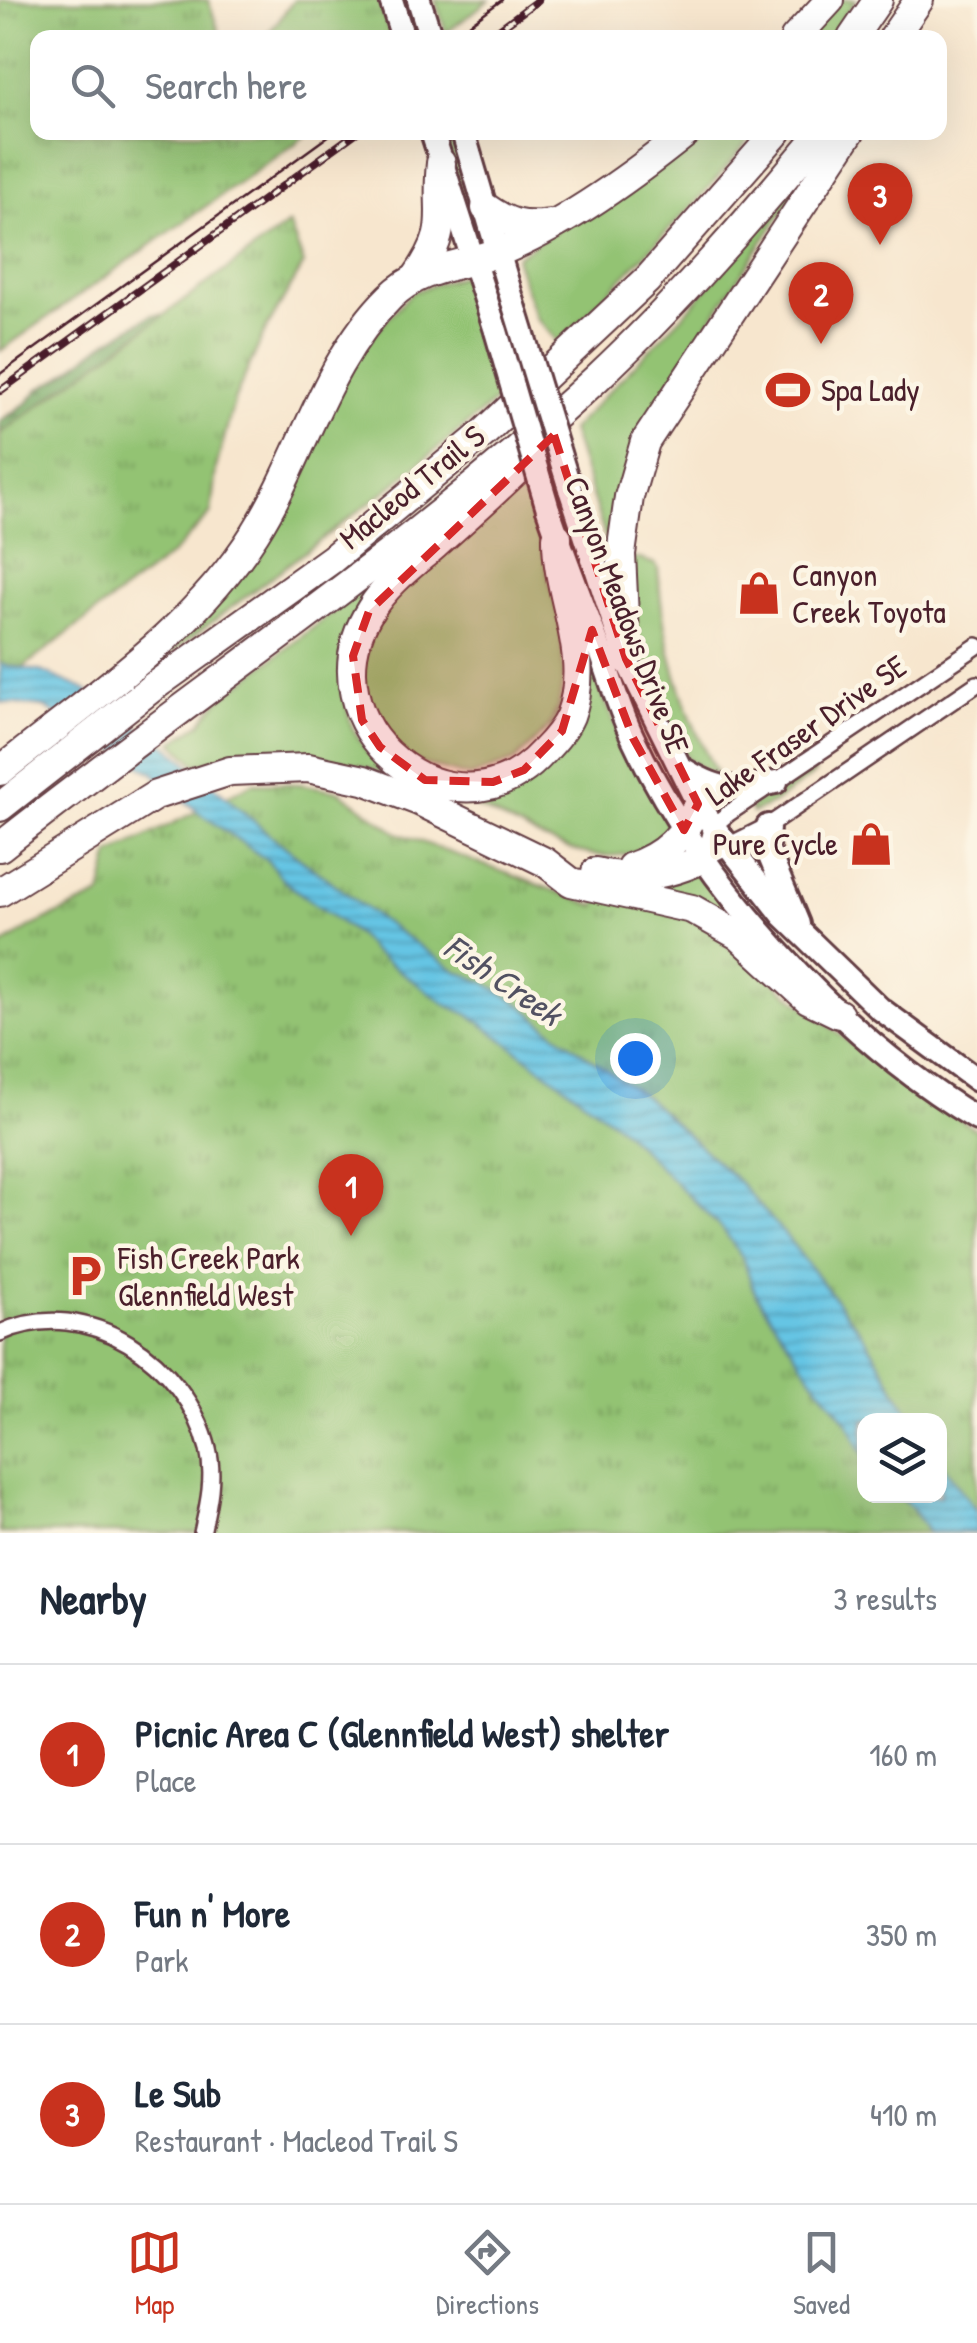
<!DOCTYPE html>
<html lang="en">
<head>
<meta charset="utf-8">
<style>
  :root { --surface:#fff; --page:#f2f2f3; --text:#1f2937; --muted:#747a83; --line:#e0e1e3; --accent:#c8321e }
  body { margin:0; font-family:"Patrick Hand",sans-serif; background:var(--page); color:var(--text) }
  .controls { position:absolute; right:30px; bottom:30px; display:grid; overflow:hidden; border-radius:20px; box-shadow:0 10px 40px #0002 }
  .controls button { width:90px; height:90px; display:grid; place-items:center; padding:0; border:0; border-bottom:2px solid var(--line); background:var(--surface); color:var(--text); font:50px sans-serif }
  .you { position:absolute; left:635px; top:1058px; width:35px; height:35px; margin:-25px; border:8px solid #fff; border-radius:50%; background:#1a73e8; box-shadow:0 0 0 15px #1a73e833 }
  .badge { display:grid; place-items:center; width:65px; height:65px; border-radius:50%; background:var(--accent); color:#fff; font-size:32px; font-weight:700 }
  .pin { position:absolute; translate:-50% -82px; filter:drop-shadow(0 2px 5px #0008) }
  .pin::after { content:''; position:absolute; top:52px; width:35px; height:30px; background:inherit; clip-path:polygon(0 0,100% 0,50% 100%) }
  .list { margin:0; padding:0; list-style:none }
  h2 { display:flex; justify-content:space-between; align-items:center; height:130px; margin:0; padding:0 40px; font-size:42px }
  h2 small { font-size:32px; font-weight:400; color:var(--muted) }
  .list li { display:grid; grid-template-columns:65px 1fr auto; gap:30px; align-items:center; box-sizing:border-box; height:180px; padding:0 40px; border-top:2px solid var(--line) }
  .list b { display:block; font-size:38px; white-space:nowrap }
  .list p { margin:0; font-size:32px; white-space:nowrap; color:var(--muted) }
  .list em { font-size:32px; font-style:normal; color:var(--muted) }
  .icon { flex:none; width:55px; height:55px; fill:none; stroke:currentColor; stroke-width:2; stroke-linecap:round; stroke-linejoin:round }
  .map { position:relative; flex:none; width:977px; height:1533px; overflow:hidden }
  .search { position:absolute; background:var(--surface); box-shadow:0 10px 40px #0002; left:30px; right:30px; top:30px; height:110px; display:flex; align-items:center; gap:25px; box-sizing:border-box; padding:0 35px; border-radius:20px; color:var(--muted); font-size:38px }
  .sheet { height:670px; background:var(--surface) }
  nav { display:flex; justify-content:space-around; align-items:center; box-sizing:border-box; height:140px; border-top:2px solid var(--line); background:var(--surface); font-size:28px; color:var(--muted) }
  nav a { display:grid; justify-items:center; gap:5px }
  nav .on { color:var(--accent) }
  .map>svg:first-child { display:block }
  .grass { fill:#93c373; stroke:#6e714f; stroke-width:2.5 }
  .forest { fill:url(#forest-firs); stroke:#606448; stroke-width:2.5 }
  .park { fill:url(#park-tufts); stroke:#6e714f; stroke-width:2.5; fill-rule:evenodd }
  .water { fill:url(#water-rules); stroke:#587288; stroke-width:2.5 }
  .lines { fill:none; stroke-linecap:round; stroke-linejoin:round }
  .minor-casing { stroke:#643d43; stroke-width:20 }
  .secondary-casing { stroke:#643d43; stroke-width:28 }
  .motorway-casing { stroke:#643d43; stroke-width:32 }
  .minor { stroke:#fff; stroke-width:15 }
  .secondary { stroke:#fff; stroke-width:22 }
  .motorway { stroke:#fff; stroke-width:28 }
  .tram { stroke:#4a1f2b; stroke-width:2.5 }
  .rail-casing { stroke:#4a1f2b; stroke-width:8 }
  .rail { stroke:#fcf5e5; stroke-width:4; stroke-dasharray:11; stroke-linecap:butt }
  .secondary-bridge-casing { stroke:#643d43; stroke-width:28; stroke-linecap:butt }
  .secondary-bridge { stroke:#fff; stroke-width:22 }
  .marked { fill:#d62828; fill-opacity:0.2; stroke:#d62828; stroke-width:8; stroke-dasharray:20 12; stroke-linejoin:round }
  .labels { text-anchor:middle; stroke-width:9; stroke-linejoin:round; paint-order:stroke }
  .poi-label { font-size:32px; fill:#4a1f2b; stroke:#fcf5e5; text-anchor:start }
  .street-label { font-size:32px; fill:#4a1f2b; stroke:#fcf5e5 }
  .water-label { font-size:35px; font-style:italic; fill:#525162; stroke:#fcf5e5 }
</style>
</head>
<body>
<div class="map">
<svg width="977" height="1533" viewBox="0 0 977 1533">
  <defs>
    <pattern id="forest-firs" width="22" height="20" patternUnits="userSpaceOnUse" patternTransform="scale(2.5)"><rect width="22" height="20" fill="#76a965"/><path d="M5 1l3.5 6h-7zM16 11l3.5 6h-7z" fill="#638953"/></pattern>
    <pattern id="park-tufts" width="24" height="20" patternUnits="userSpaceOnUse" patternTransform="scale(2.5)"><rect width="24" height="20" fill="#93c373"/><path d="M3 7l-1-3M5 7V3M7 7l1-3M15 17l-1-3M17 17v-4M19 17l1-3" fill="none" stroke="#7a9e5f"/></pattern>
    <pattern id="water-rules" width="6" height="5" patternUnits="userSpaceOnUse" patternTransform="scale(2.5)"><rect width="6" height="5" fill="#65c5e4"/><path d="M0 2.5h6" fill="none" stroke="#559fb9"/></pattern>
  </defs>
  <rect width="100%" height="100%" fill="#fcf5e5"/>
  <filter id="ink" filterUnits="userSpaceOnUse"><feTurbulence type="fractalNoise" baseFrequency=".01" numOctaves="2"/><feDisplacementMap in="SourceGraphic" scale="20" xChannelSelector="R" yChannelSelector="G"/><feConvolveMatrix kernelMatrix="1 2 1 2 8 2 1 2 1" color-interpolation-filters="sRGB"/></filter>
  <filter id="wash" filterUnits="userSpaceOnUse"><feTurbulence type="fractalNoise" baseFrequency=".0048" numOctaves="4" result="noise"/><feDisplacementMap in="SourceGraphic" scale="40" xChannelSelector="R" yChannelSelector="G"/><feGaussianBlur stdDeviation="2.25" result="paint"/><feColorMatrix in="noise" values="0 0 0 0 0 0 0 0 0 0 0 0 0 0 0 0 0 1.4 0 .05"/><feComposite in="paint" operator="in"/></filter>
  <g filter="url(#wash)">
    <rect width="100%" height="100%" fill="#f7e6ce"/>
    <g class="grass">
      <polygon points="837,0 856,0 830,37 802,38"/>
      <polygon points="440,133 450,133 483,237 474,240"/>
      <polygon points="696,133 756,133 697,201 559,343 536,318 516,261 517,256"/>
      <polygon points="824,149 681,365 609,549 571,430 691,307"/>
      <polygon points="460,276 464,280 498,399 392,486 159,662 154,656 193,621 350,359 412,292"/>
      <polygon points="512,485 527,502 539,536 561,629 564,675 559,704 549,727 515,761 470,777 401,758 357,681 376,613"/>
      <path d="M 637,558 L 655,564 L 658,569 C 663,648 682,707 718,777 L 688,760 L 665,716 L 638,634 L 628,560 Z"/>
      <path d="M 385,572 L 341,685 L 352,727 L 366,750 L 389,772 L 389,775 C 319,750 268,749 196,765 L 173,742 L 200,724 L 218,701 Z"/>
      <path d="M 584,653 L 616,725 L 670,827 C 613,894 526,826 465,802 L 466,794 L 536,766 Z"/>
      <polygon points="812,768 815,773 774,803 752,813 749,807"/>
      <polygon points="697,868 738,920 651,886"/>
    </g>
    <polygon class="forest" points="181,313 0,456 0,421 28,402 40,388 61,377 103,344 152,315"/>
    <g class="park">
      <polygon points="0,0 208,0 221,37 38,38 38,132 310,133 0,351"/>
      <polygon points="294,0 379,0 391,37 266,37"/>
      <polygon points="435,0 489,0 446,33"/>
      <polygon points="289,224 304,264 265,331 235,398 216,468 211,513 172,554 0,685 0,434"/>
      <path d="M 253,783 L 300,784 L 339,791 L 397,833 L 596,906 L 598,898 L 693,917 L 874,1062 L 977,1131 L 977,1533 L 0,1533 L 0,947 L 32,926 L 101,895 L 110,855 ZM 864,1420 L 940,1420 L 940,1496 L 864,1496 Z"/>
    </g>
    <g class="water">
      <polygon points="0,664 43,672 84,689 169,747 271,836 381,920 456,971 484,982 522,1005 548,1028 648,1099 739,1182 787,1237 866,1339 913,1420 864,1420 864,1457 848,1423 814,1380 756,1295 743,1259 725,1232 620,1127 470,1015 448,1006 372,951 358,935 285,882 268,861 197,811 153,773 44,707 0,702"/>
      <polygon points="940,1461 977,1512 977,1533 929,1533 912,1508 897,1496 940,1496"/>
    </g>
  </g>
  <g filter="url(#ink)">
    <g class="lines">
      <g class="minor-casing">
        <g id="minor">
          <polyline points="704,858 713,826 729,813 977,646"/>
          <polyline points="704,858 768,826 977,684"/>
          <path d="M 0,1333 C 88,1293 186,1362 208,1449 C 215,1477 208,1506 202,1533"/>
        </g>
      </g>
      <g class="secondary-casing">
        <g id="secondary">
          <polyline points="391,0 403,38"/>
          <polyline points="419,0 431,38"/>
          <polyline points="432,132 496,331"/>
          <polyline points="463,132 513,302"/>
          <polyline points="570,489 626,659 698,804 713,826 783,915 879,1008 977,1080"/>
          <path d="M 548,509 C 564,557 583,605 601,652 C 611,681 620,711 633,738 C 701,884 839,1036 977,1119"/>
          <path d="M 681,768 C 722,793 730,790 776,782"/>
          <polyline points="768,826 767,849 798,924"/>
        </g>
      </g>
      <g class="motorway-casing">
        <g id="motorway">
          <polyline points="795,38 830,0"/>
          <polyline points="852,38 878,0"/>
          <polyline points="893,38 919,0"/>
          <path d="M 486,208 C 509,224 522,228 549,224"/>
          <path d="M 417,276 C 452,226 435,218 441,163"/>
          <path d="M 524,463 C 495,492 465,518 435,545 C 412,565 387,583 371,609 C 298,723 453,851 543,752 C 554,741 564,730 570,716 C 593,655 556,596 557,537"/>
          <polyline points="626,659 621,554 629,497 645,442 850,132"/>
          <path d="M 0,771 C 89,699 193,632 255,533 C 303,457 324,362 390,297 C 422,265 463,267 501,251 C 563,226 635,174 687,132"/>
          <polyline points="0,807 153,687 332,559 484,433 647,280 777,132"/>
          <path d="M 0,847 C 198,690 412,551 597,378 C 678,302 751,218 822,132"/>
          <path d="M 631,867 C 665,856 684,836 698,804"/>
          <path d="M 596,872 C 633,881 669,875 704,858"/>
          <polyline points="0,892 156,795 230,771 308,768 364,780 419,801 545,862 571,882 692,909 738,935 808,999 839,1014"/>
        </g>
      </g>
      <use href="#minor" class="minor"/>
      <use href="#secondary" class="secondary"/>
      <use href="#motorway" class="motorway"/>
      <g class="tram">
        <polyline points="450,38 502,0"/>
        <polyline points="0,374 334,132"/>
      </g>
      <g class="rail-casing">
        <g id="rail">
          <polyline points="487,38 538,0"/>
          <polyline points="0,391 357,132"/>
        </g>
      </g>
      <use href="#rail" class="rail"/>
      <g class="secondary-bridge-casing">
        <g id="secondary-bridge">
          <polyline points="513,302 570,489"/>
          <polyline points="496,331 548,509"/>
        </g>
      </g>
      <use href="#secondary-bridge" class="secondary-bridge"/>
    </g>
  </g>
  <path class="marked" d="M 554,435 L 626,659 L 698,804 L 684,830 L 633,738 L 592,630 L 562,731 L 524,770 L 493,782 L 425,780 L 380,747 L 362,720 L 353,656 L 369,611 Z"/>
  <defs>
    <g id="stadium-bare" transform="scale(3.45)"><path d="M0-5a6.5 5 0 1 0 0 10a6.5 5 0 1 0 0-10ZM-3.5-1.8h7v3.6h-7Z" fill="#c8321e" stroke="#fcf5e5" stroke-width="2.5" paint-order="stroke"/></g>
    <g id="shop-bare" transform="scale(3.45)"><path d="M-5-2.5h2.3a2.7 3.5 0 0 1 5.4 0H5L5.5 6h-11ZM-1.5-2.5h3a1.5 2.3 0 0 0-3 0Z" fill="#c8321e" stroke="#fcf5e5" stroke-width="2.5" paint-order="stroke"/></g>
    <g id="parking-bare" transform="scale(3.45)"><path d="M-3.5-5.5H1a3.5 3.5 0 0 1 0 7H-1V5.5H-3.5ZM-1-3.4V-.6H.8a1.4 1.4 0 0 0 0-2.8Z" fill="#c8321e" stroke="#fcf5e5" stroke-width="2.5" paint-order="stroke"/></g>
  </defs>
  <g fill-rule="evenodd">
    <use href="#stadium-bare" x="788" y="390"/>
    <use href="#shop-bare" x="759" y="593"/>
    <use href="#shop-bare" x="871" y="844"/>
    <use href="#parking-bare" x="85" y="1276"/>
  </g>
  <g class="labels">
    <g class="poi-label">
      <text x="821" y="401">Spa Lady</text>
      <text x="792" y="586">Canyon<tspan x="792" dy="37">Creek Toyota</tspan></text>
      <text x="838" y="855" text-anchor="end">Pure Cycle</text>
      <text x="118" y="1269">Fish Creek Park<tspan x="118" dy="37">Glennfield West</tspan></text>
    </g>
    <g class="street-label">
      <text transform="translate(412 487) rotate(-39)" y="11">Macleod Trail S</text>
      <text transform="translate(627 615) rotate(69)" y="11">Canyon Meadows Drive SE</text>
      <text transform="translate(806 730) rotate(-35)" y="11">Lake Fraser Drive SE</text>
    </g>
    <g class="water-label">
      <text transform="translate(503 980) rotate(34)" y="12">Fish Creek</text>
    </g>
  </g>
</svg>
<div class="controls">
<button><svg class="icon" aria-label="layers" viewBox="0 0 24 24"><path d="M12 4l9 5-9 5-9-5zM3 14l9 5 9-5"/></svg></button>
</div>
<div class="you"></div>
<div class="pin badge" style="left:351px;top:1236px">1</div>
<div class="pin badge" style="left:821px;top:344px">2</div>
<div class="pin badge" style="left:880px;top:245px">3</div>
<div class="search"><svg class="icon" aria-label="search" viewBox="0 0 24 24"><circle cx="10" cy="10" r="6"/><path d="M15 15l6 6"/></svg>Search here</div>
</div>
<section class="sheet">
<h2>Nearby<small>3 results</small></h2>
<ul class="list">
<li><span class="badge">1</span><div><b>Picnic Area C (Glennfield West) shelter</b><p>Place</p></div><em>160 m</em></li>
<li><span class="badge">2</span><div><b>Fun n' More</b><p>Park</p></div><em>350 m</em></li>
<li><span class="badge">3</span><div><b>Le Sub</b><p>Restaurant · Macleod Trail S</p></div><em>410 m</em></li>
</ul>
</section>
<nav>
<a class="on"><svg class="icon" aria-label="map" viewBox="0 0 24 24"><path d="M3 6l6-2 6 2 6-2v14l-6 2-6-2-6 2zM9 4v14M15 6v14"/></svg>Map</a>
<a><svg class="icon" aria-label="directions" viewBox="0 0 24 24"><path d="M12 3l9 9-9 9-9-9zM9 14v-3h6M13 9l2 2-2 2"/></svg>Directions</a>
<a><svg class="icon" aria-label="saved" viewBox="0 0 24 24"><path d="M7 4h10v16l-5-4-5 4z"/></svg>Saved</a>
</nav>
</body>
</html>
